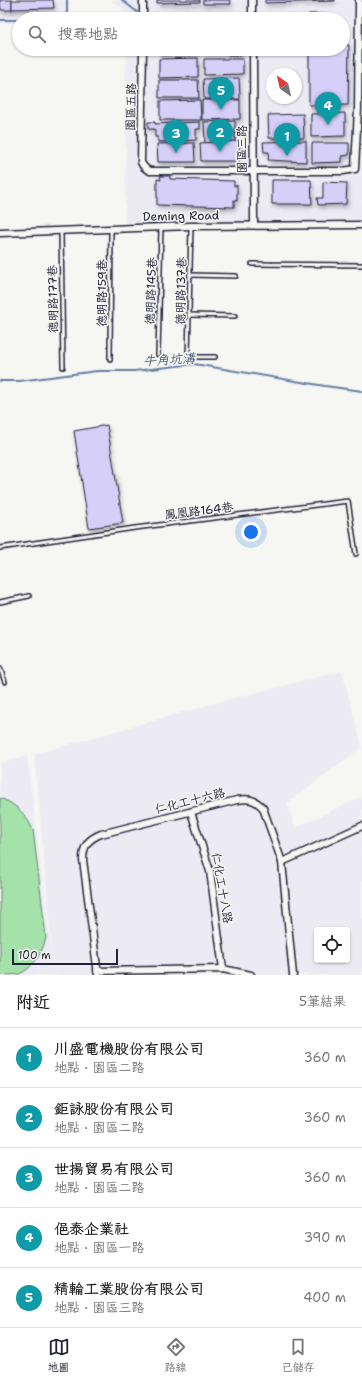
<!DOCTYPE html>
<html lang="zh-TW">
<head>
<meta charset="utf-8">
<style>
  :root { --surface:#fff; --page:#f2f2f2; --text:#202124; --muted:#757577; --line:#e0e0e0; --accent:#22223b }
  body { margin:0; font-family:"Shantell Sans","LXGW WenKai TC",sans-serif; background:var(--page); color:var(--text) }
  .controls { position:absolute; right:12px; bottom:12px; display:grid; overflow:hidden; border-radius:4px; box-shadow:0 1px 3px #0004 }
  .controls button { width:36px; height:36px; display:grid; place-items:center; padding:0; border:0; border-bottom:1px solid var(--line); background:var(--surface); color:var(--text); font:20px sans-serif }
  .compass { position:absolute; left:266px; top:68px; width:36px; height:36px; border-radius:50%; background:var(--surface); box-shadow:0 1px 3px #0004; rotate:326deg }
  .scale { position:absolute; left:12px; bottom:10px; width:106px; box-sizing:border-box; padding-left:4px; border:2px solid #22223b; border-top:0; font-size:11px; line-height:14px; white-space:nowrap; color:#22223b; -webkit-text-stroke:3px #f6f6f2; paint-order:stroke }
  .you { position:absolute; left:251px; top:532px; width:14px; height:14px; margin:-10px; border:3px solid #fff; border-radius:50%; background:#1a73e8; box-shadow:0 0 0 6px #1a73e833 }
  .badge { display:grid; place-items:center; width:26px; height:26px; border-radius:50%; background:var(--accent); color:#fff; font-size:13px; font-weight:700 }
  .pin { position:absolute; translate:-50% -33px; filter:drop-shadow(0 1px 2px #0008) }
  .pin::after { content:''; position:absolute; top:21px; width:14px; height:12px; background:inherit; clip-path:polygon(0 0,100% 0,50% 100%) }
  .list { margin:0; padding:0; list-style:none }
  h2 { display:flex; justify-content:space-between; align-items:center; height:52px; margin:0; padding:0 16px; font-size:17px }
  h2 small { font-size:13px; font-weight:400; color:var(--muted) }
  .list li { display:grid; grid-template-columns:26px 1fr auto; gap:12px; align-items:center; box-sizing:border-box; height:60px; padding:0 16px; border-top:1px solid var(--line) }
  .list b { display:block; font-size:15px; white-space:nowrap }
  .list p { margin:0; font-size:13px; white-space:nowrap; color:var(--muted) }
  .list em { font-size:13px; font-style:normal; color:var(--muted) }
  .icon { flex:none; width:22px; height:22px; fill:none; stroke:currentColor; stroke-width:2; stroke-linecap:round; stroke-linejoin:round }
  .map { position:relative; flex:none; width:362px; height:975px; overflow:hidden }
  .search { position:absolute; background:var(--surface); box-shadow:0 1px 3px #0004; left:12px; right:12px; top:12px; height:44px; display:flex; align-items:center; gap:10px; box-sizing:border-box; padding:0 14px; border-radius:22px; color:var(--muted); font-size:15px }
  .sheet { height:352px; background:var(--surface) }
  nav { display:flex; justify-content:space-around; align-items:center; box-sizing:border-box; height:56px; border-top:1px solid var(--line); background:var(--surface); font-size:11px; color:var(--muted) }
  nav a { display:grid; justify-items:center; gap:2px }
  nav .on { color:var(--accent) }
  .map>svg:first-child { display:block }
  .built { fill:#ecebf4; fill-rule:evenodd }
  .green { fill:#a4e2a9; stroke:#638272 }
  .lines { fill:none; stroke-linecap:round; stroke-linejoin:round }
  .stream { stroke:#647fa4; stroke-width:2 }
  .building { fill:#d6d0f8; stroke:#22223b; filter:url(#shadow) }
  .service-casing { stroke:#22223b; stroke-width:6 }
  .minor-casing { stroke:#22223b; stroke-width:9 }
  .service { stroke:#f6f6f2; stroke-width:3 }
  .minor { stroke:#f6f6f2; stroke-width:6 }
  .labels { text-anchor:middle; stroke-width:3; stroke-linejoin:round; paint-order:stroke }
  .street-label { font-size:12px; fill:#22223b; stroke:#f6f6f2 }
  .water-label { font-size:13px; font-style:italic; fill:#485878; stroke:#f6f6f2 }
</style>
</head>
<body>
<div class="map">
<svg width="362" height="975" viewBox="0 0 362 975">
  <defs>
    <filter id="shadow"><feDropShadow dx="1.5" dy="3" stdDeviation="2" flood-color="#0004"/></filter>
  </defs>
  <rect width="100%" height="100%" fill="#f6f6f2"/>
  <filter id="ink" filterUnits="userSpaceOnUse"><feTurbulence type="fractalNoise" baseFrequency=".025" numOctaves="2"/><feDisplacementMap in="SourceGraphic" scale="8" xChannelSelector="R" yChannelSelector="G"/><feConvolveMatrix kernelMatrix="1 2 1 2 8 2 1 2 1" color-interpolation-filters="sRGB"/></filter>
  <g filter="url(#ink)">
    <g class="built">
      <polygon points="0,0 70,0 69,17 68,19 19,19 19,23 0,23"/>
      <path d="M 111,0 L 362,0 L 362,227 L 125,229 L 126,49 L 343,49 L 343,19 L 123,19 L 122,7 L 117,5 ZM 272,74 L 296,74 L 296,98 L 272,98 Z"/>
      <path d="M 342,671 L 362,747 L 287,803 L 295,828 L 362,797 L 362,975 L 0,975 L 0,763 L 27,756 L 54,969 L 34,754 L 223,701 ZM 317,930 L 347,930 L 347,960 L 317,960 Z"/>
    </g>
    <path class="green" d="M 0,798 C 16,804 26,814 33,830 L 46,937 C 44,950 33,969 19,974 C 14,975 6,975 0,975 Z"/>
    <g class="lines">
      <g class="stream">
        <polyline points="122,0 137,12"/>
        <polyline points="62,19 65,18 67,11 67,0"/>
        <polyline points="0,20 19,20"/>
        <polyline points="0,381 19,381 97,371 134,371 194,364 325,386 362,391"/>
      </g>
    </g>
    <g class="building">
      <polygon points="0,0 12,0 12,10 1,10"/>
      <polygon points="12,0 53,0 54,8 12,9"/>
      <polygon points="157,0 200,0 200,2 157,3"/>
      <polygon points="203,0 230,0 231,4 203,4"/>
      <polygon points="265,0 335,0 335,1 265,3"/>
      <rect x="309" y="14" width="21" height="5"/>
      <polygon points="242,16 242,19 202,19 202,17"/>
      <polygon points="343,45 349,45 348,105 309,105 309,49 343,49"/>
      <polygon points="158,49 199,49 200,54 161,55 161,51 158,51"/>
      <polygon points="204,49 243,49 243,52 241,52 241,55 228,55 228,53 204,54"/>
      <polygon points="198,58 198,77 159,78 159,59"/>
      <polygon points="204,59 243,59 243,74 204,75"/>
      <polygon points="239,78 240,99 204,99 203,79"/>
      <polygon points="159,80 198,80 199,98 159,98"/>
      <polygon points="200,100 201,120 160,120 160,101"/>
      <polygon points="202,100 240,100 240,119 202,120"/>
      <polygon points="345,113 345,136 311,137 311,114"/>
      <polygon points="303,114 304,138 269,138 268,115"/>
      <polygon points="235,121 235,141 205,143 204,122"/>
      <polygon points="148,122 155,122 155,124 200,122 200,129 196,129 196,140 158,142 158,137 155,137 155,129 148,129"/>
      <polygon points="235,141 239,142 239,161 201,161 200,143"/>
      <polygon points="306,141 306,162 268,160 269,152 264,152 263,142"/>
      <polygon points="194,143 195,162 158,162 157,144"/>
      <polygon points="312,143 349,143 349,155 342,156 342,162 312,163"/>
      <polygon points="160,176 170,176 170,179 234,181 234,186 237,185 237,201 234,200 234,207 157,205 157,179 161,180"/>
      <polygon points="272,180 311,180 312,204 272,204"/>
      <polygon points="323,182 347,183 346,204 318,205 317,198 323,198"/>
      <polygon points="107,425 123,523 89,528 74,431"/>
    </g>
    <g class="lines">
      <g class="service-casing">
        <g id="service">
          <polyline points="191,226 188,357 215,357"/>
          <polyline points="61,231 63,367"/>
          <polyline points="252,264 362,265"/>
          <polyline points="190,275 236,276"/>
          <polyline points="189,315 235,316"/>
          <polyline points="158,355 161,227"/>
          <polyline points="110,359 111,228"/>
          <polyline points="0,548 135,528 348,501 356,554"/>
          <polyline points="0,602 29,596"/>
          <polyline points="0,668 5,682"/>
        </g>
      </g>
      <g class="minor-casing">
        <g id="minor">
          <polyline points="252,0 252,19"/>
          <polyline points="143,19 143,0"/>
          <path d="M 143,49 L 141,162 C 143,167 145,169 150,171 L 343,171 L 355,169 L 358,108 L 359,0"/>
          <polyline points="253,49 254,225"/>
          <polyline points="0,233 191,226 362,225"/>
          <polyline points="191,812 210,871 223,969"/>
          <polyline points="282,862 362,826"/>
          <polyline points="97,971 223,969 251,975"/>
          <path d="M 98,975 L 83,860 C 83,846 88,839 101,834 L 237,800 C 248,798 255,799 263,808 L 282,862 L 293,975"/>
        </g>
      </g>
      <use href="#service" class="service"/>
      <use href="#minor" class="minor"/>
    </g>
  </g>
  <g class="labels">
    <g class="street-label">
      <text transform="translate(131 107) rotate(-89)" y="4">園區五路</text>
      <text transform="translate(242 149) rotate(-90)" y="4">園區三路</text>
      <text transform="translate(181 216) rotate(-1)" y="4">Deming Road</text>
      <text transform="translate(151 291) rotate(-88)" y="4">德明路145巷</text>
      <text transform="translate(181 291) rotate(-89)" y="4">德明路137巷</text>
      <text transform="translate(102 293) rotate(-90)" y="4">德明路159巷</text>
      <text transform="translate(53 299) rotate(-91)" y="4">德明路177巷</text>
      <text transform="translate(199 511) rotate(-7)" y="4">鳳凰路164巷</text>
      <text transform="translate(190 801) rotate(-14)" y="4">仁化工十六路</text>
      <text transform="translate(222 888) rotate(80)" y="4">仁化工十八路</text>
    </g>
    <g class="water-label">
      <text transform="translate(169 359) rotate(-3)" y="5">牛角坑溝</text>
    </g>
  </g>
</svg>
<div class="controls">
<button><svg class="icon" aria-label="locate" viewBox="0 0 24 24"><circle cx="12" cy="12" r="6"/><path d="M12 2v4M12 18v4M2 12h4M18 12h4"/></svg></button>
</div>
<svg class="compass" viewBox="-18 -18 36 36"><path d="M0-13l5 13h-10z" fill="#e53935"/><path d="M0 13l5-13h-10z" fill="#757577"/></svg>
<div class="scale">100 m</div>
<div class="you"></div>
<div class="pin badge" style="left:287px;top:156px;background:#0f9aa8">1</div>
<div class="pin badge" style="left:220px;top:152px;background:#0f9aa8">2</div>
<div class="pin badge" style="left:176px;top:153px;background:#0f9aa8">3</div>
<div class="pin badge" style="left:328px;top:125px;background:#0f9aa8">4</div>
<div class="pin badge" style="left:221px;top:110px;background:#0f9aa8">5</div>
<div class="search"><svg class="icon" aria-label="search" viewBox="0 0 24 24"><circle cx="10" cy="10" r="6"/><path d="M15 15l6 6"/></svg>搜尋地點</div>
</div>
<section class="sheet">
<h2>附近<small>5筆結果</small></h2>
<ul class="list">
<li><span class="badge" style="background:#0f9aa8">1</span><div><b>川盛電機股份有限公司</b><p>地點 · 園區二路</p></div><em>360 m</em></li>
<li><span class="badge" style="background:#0f9aa8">2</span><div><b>鉅詠股份有限公司</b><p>地點 · 園區二路</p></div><em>360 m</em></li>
<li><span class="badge" style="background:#0f9aa8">3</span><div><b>世揚貿易有限公司</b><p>地點 · 園區二路</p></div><em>360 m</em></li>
<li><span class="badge" style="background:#0f9aa8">4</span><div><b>俋泰企業社</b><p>地點 · 園區一路</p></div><em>390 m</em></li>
<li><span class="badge" style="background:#0f9aa8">5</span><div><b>精輪工業股份有限公司</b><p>地點 · 園區三路</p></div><em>400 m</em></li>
</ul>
</section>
<nav>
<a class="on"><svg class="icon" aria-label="map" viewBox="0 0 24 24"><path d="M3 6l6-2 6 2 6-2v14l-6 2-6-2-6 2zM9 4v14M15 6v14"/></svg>地圖</a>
<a><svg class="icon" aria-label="directions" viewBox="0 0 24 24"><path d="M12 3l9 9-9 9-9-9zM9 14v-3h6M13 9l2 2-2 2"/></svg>路線</a>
<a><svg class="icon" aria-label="saved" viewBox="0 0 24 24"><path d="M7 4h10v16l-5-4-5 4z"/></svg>已儲存</a>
</nav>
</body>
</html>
